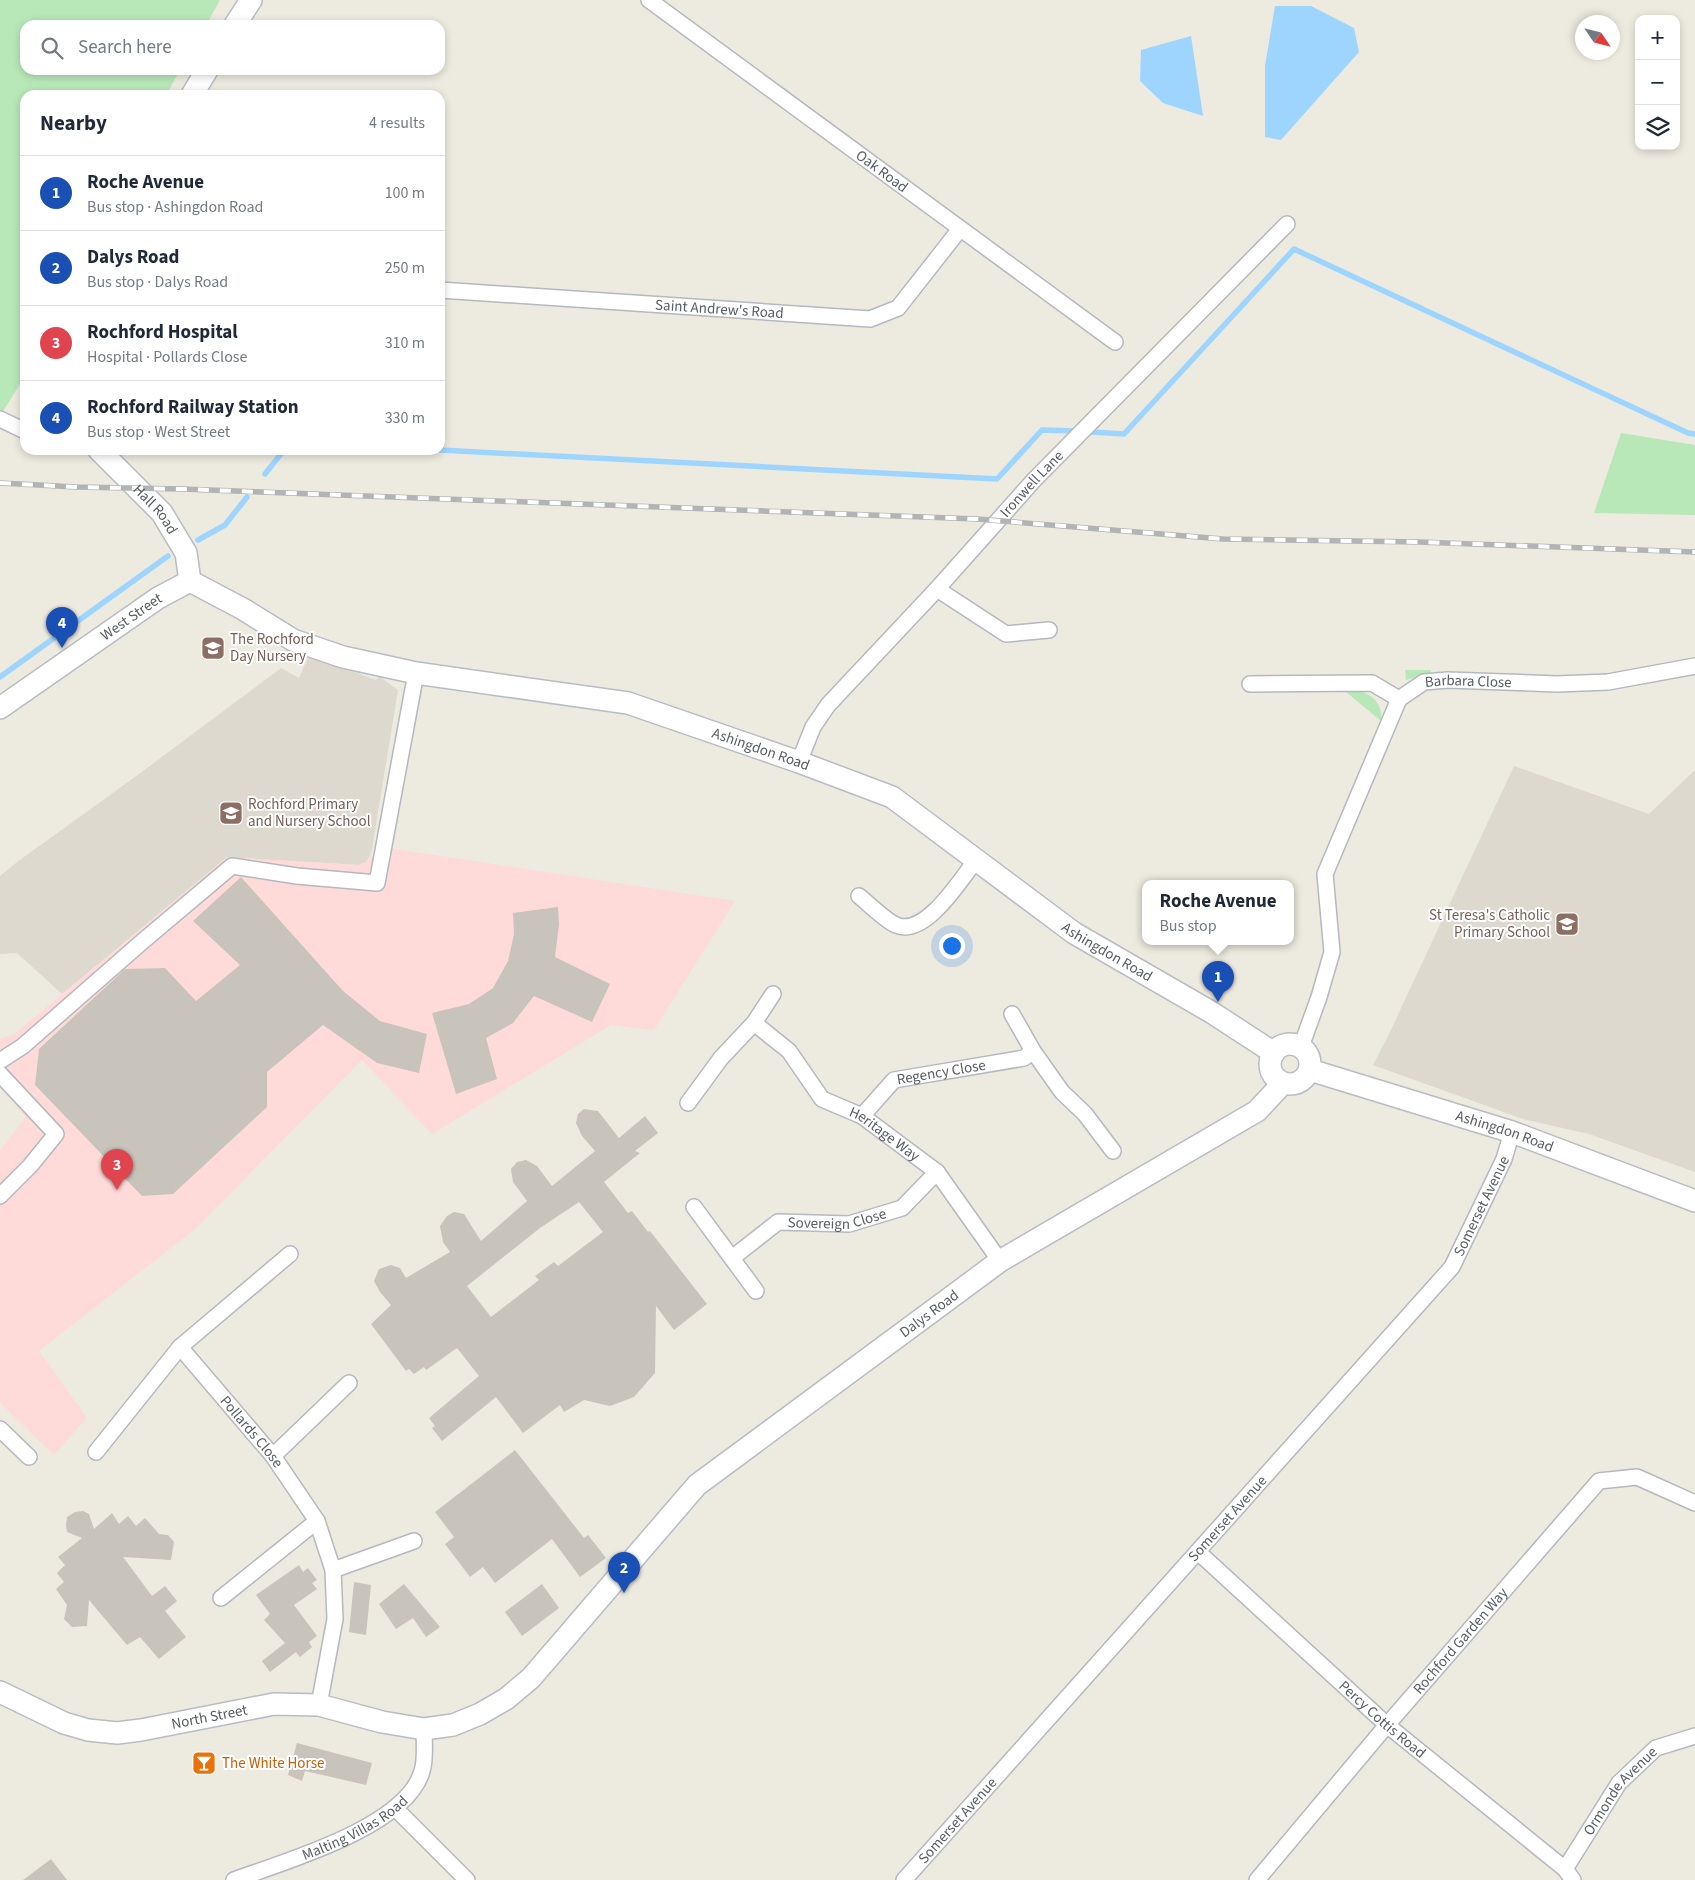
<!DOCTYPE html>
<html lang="en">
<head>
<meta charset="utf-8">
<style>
  :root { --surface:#fff; --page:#f2f2f3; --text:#1f2937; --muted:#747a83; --line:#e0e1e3; --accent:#fb2917 }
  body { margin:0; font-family:"Source Sans 3",sans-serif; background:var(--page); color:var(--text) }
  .controls { position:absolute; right:15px; top:15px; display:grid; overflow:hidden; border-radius:10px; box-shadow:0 2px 8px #0003 }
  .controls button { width:45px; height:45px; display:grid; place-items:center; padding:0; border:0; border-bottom:1px solid var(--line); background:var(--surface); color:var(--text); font:25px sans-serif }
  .compass { position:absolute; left:1575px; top:15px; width:45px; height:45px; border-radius:50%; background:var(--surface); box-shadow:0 2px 8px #0003; rotate:125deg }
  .you { position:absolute; left:951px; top:945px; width:18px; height:18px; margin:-12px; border:4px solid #fff; border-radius:50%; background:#1a73e8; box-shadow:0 0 0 8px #1a73e833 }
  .badge { display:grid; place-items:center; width:32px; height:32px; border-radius:50%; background:var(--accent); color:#fff; font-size:16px; font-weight:700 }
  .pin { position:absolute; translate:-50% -41px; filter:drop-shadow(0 1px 2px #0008) }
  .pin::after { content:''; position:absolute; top:26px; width:18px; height:15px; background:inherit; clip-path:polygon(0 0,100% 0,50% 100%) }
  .popup { position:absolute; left:1142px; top:880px; width:152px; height:65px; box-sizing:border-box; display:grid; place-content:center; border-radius:10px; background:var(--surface); filter:drop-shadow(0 1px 4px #0005); font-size:16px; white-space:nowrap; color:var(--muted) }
  .popup b { font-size:19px; color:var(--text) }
  .popup::after { content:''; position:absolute; left:50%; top:100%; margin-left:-10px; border:10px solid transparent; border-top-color:var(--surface) }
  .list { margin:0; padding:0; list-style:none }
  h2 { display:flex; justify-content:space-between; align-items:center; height:65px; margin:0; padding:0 20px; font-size:21px }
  h2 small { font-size:16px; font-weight:400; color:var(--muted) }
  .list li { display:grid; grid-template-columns:32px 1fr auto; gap:15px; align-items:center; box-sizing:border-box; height:75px; padding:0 20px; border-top:1px solid var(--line) }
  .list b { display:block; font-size:19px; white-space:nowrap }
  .list p { margin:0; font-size:16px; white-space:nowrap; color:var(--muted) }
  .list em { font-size:16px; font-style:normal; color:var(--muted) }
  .icon { flex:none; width:28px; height:28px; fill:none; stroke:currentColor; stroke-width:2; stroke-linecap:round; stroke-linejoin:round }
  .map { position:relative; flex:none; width:1695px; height:1880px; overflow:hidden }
  .search { position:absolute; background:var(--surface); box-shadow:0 2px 8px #0003; left:20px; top:20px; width:425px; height:55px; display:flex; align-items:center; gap:12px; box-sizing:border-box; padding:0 18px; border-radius:15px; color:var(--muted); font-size:19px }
  .panel { position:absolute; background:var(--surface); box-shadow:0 2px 8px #0003; left:20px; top:90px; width:425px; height:365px; border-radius:15px }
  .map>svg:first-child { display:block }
  .education { fill:#ddd9ce }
  .medical { fill:#fedbd8 }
  .green { fill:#b8e8b8 }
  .water { fill:#9ed5ff }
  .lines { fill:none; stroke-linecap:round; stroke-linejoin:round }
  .stream { stroke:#9ed5ff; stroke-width:5.5 }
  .building { fill:#c8c4bc; fill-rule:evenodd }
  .street-casing { stroke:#b5b8be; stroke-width:18 }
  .secondary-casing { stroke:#b8bcc3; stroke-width:24 }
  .street { stroke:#fff; stroke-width:15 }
  .secondary { stroke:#fff; stroke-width:21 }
  .rail-casing { stroke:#b2b3b3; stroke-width:5.5 }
  .rail { stroke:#fff; stroke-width:4; stroke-dasharray:11; stroke-linecap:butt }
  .labels { text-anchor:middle; stroke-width:4; stroke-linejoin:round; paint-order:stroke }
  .street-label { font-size:15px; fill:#585d62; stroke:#fff }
  .education-label { font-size:15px; fill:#785e54; stroke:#fff; text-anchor:start }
  .food-label { font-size:15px; fill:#c56008; stroke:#fff; text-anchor:start }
</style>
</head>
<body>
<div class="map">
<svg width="1695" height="1880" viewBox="0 0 1695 1880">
  <rect width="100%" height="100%" fill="#edeadf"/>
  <g class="education">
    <polygon points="309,655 376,680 379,676 398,690 372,849 370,856 366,862 359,865 227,857 62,994 17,953 0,954 0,876 17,862 135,777 281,668 299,678"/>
    <polygon points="1514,766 1649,814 1695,770 1695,1172 1589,1134 1523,1119 1373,1065 1389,1034"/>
  </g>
  <polygon class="medical" points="382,847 735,901 654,1030 611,1025 432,1134 362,1060 194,1230 39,1351 87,1418 54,1455 0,1403 0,1150 26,1117 0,1087 0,1039 13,1035 227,857 359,865 366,862"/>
  <g class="green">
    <polygon points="0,0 220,0 206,25 25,25 25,70 180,70 166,95 25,95 25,376 0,416"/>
    <polygon points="1621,433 1695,445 1695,515 1594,513"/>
    <polygon points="1405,670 1431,670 1430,673 1406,680"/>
    <path d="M 1359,691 C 1374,695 1383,705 1381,721 L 1346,692 Z"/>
  </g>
  <g class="water">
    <polygon points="1275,6 1311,6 1354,28 1359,52 1281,140 1265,137 1265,66"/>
    <polygon points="1191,36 1203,116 1163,103 1140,81 1141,50"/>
  </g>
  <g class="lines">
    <g class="stream">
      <polyline points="1092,432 1124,434 1294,249 1688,433 1695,434"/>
      <polyline points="440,450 997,479 1042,430 1075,431"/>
      <polyline points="265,474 284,450"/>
      <polyline points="198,540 225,525 247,497"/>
      <polyline points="0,677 168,556"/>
    </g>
  </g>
  <g class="building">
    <polygon points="241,877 343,991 380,1021 427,1034 419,1073 377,1063 323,1025 267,1072 267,1107 173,1194 142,1196 35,1085 39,1049 125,969 165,968 196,1001 240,965 193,921"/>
    <polygon points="558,907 559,925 555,957 610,984 592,1022 534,996 513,1023 486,1038 497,1079 456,1094 432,1013 469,1004 493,988 508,961 514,934 513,913"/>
    <path d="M 584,1109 L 598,1111 L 619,1138 L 645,1116 L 658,1133 L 635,1151 L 640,1153 L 604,1182 L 628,1213 L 632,1211 L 648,1232 L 650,1231 L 707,1304 L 674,1330 L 656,1306 L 655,1373 L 634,1397 L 610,1406 L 584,1400 L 564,1412 L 560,1405 L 523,1433 L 496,1397 L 442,1441 L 432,1428 L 435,1426 L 429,1418 L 479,1376 L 457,1348 L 426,1370 L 424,1367 L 414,1374 L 409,1369 L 406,1371 L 371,1324 L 391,1305 L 380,1292 L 374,1281 L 379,1269 L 391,1265 L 400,1268 L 406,1278 L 450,1252 L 443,1242 L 440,1226 L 447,1216 L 454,1212 L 464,1214 L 481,1241 L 527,1201 L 513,1182 L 511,1169 L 517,1162 L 526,1160 L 537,1166 L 552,1186 L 595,1151 L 582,1136 L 576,1123 L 578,1114 ZM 579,1202 L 603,1232 L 558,1266 L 554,1262 L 535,1276 L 539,1280 L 491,1317 L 467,1286 L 540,1228 Z"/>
    <polygon points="515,1450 584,1538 588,1535 606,1558 580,1577 552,1539 495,1583 483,1567 470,1577 445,1544 454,1537 435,1512"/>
    <polygon points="83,1511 89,1514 94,1529 112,1513 119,1524 128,1516 136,1526 145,1518 159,1534 168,1535 174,1542 171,1560 123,1557 152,1596 165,1586 177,1601 165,1611 186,1637 159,1659 140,1637 127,1645 89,1600 87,1626 72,1627 64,1619 67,1605 56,1589 64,1582 57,1573 65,1565 58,1557 82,1538 67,1532 66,1525 67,1517 75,1512"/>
    <polygon points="299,1565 303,1572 308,1568 317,1580 312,1583 317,1589 294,1605 317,1636 309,1642 312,1647 300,1657 296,1652 270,1672 262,1661 285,1643 264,1620 270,1614 256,1595"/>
    <polygon points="354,1582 371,1585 366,1635 349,1632"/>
    <polygon points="404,1584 440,1627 426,1637 413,1618 396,1629 379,1604"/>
    <polygon points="542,1584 559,1608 522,1636 505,1612"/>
    <polygon points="297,1743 372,1763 366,1785 305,1771 302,1781 288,1775"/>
    <polygon points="51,1859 67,1880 23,1880"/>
  </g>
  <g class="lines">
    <g class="street-casing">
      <g id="street">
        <path id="s1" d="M 649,0 L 1115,342"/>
        <path id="s2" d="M 440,290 L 870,319 L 898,308 L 960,229"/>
        <polyline points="0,419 25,431"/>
        <polyline points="937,589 1006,634 1049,630"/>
        <path id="s3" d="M 1250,684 L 1372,683 L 1399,699 L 1424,682 L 1448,680 L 1557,684 L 1608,682 L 1695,666"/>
        <path id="s4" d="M 799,762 L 813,727 L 828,705 L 937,589 L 1034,480 L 1287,224"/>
        <path d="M 859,896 C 869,904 886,921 896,925 C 925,938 961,879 976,860"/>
        <polyline points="1012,1014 1033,1051 1062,1092 1085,1114 1113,1151"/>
        <path id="s5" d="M 754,1023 L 789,1051 L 822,1099 L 862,1116 L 937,1172 L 1000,1261"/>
        <polyline points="1301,1047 1319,997 1332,952 1325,874 1399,699"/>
        <polyline points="0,1061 23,1046 143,941 232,866 297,876 377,883 416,673"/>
        <polyline points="0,1074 56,1134 30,1166 0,1196"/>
        <polyline points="688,1103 721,1058 754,1023 773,994"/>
        <path id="s6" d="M 862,1116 L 894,1080 L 1024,1058 L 1033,1051"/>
        <polyline points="694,1207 756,1291"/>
        <path id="s7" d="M 732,1258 L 778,1222 L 849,1224 L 902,1208 L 937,1172"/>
        <path id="s8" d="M 180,1347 L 273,1456 L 317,1521 L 333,1570 L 335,1619 L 319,1705"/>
        <polyline points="0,1429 29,1457"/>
        <polyline points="96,1452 180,1347 290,1254"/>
        <polyline points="273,1456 349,1383"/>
        <path id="s9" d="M 1198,1552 L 1387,1725 L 1565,1869 L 1573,1880"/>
        <polyline points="333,1570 414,1541"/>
        <polyline points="221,1598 317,1521"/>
        <polyline points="395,1808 467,1880"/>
        <path id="s10" d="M 1565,1869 L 1619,1783 L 1656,1748 L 1695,1736"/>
        <path id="s11" d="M 234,1880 C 283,1862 407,1827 422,1771 C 426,1759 424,1742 424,1729"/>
        <path id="s12" d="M 904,1880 L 1452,1267 L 1504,1159 L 1512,1132"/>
        <path id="s13" d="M 1257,1880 L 1387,1725 L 1599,1481 L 1637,1477 L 1695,1503"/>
      </g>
    </g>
    <g class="secondary-casing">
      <g id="secondary">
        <polyline points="235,25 251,0"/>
        <polyline points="192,95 207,70"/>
        <path id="s14" d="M 99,450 L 162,513 L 186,553 L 190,581"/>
        <path id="s15" d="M 190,581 L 243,609 L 293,640 L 343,657 L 416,673 L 628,703 L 799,762 L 892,797 L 1074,933 L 1211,1012 L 1274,1053"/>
        <path id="s16" d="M 0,708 L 158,598 L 190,581"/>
        <circle cx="1290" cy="1064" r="20"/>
        <path id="s17" d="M 1310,1070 L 1512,1132 L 1695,1201"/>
        <path id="s18" d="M 0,1692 L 64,1723 L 88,1730 L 117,1733 L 141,1730 L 274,1704 L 319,1705 L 382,1722 L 424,1729 L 453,1725 L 480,1714 L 506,1699 L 531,1678 L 697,1485 L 1000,1261 L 1257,1111 L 1283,1083"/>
      </g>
    </g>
    <use href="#street" class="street"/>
    <use href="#secondary" class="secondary"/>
    <g class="rail-casing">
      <polyline id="rail" points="0,483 76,487 182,489 977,519 1223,539 1419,542 1695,552"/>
    </g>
    <use href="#rail" class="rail"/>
  </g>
  <defs>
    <g id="school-square" transform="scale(1.25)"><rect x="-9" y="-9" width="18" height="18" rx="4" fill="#8d6e63" stroke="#fff"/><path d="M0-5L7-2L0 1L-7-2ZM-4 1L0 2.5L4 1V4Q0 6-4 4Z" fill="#fff"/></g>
    <g id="bar-square" transform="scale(1.25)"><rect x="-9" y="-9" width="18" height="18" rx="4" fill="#e8710a" stroke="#fff"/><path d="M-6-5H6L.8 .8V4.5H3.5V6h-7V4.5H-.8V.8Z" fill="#fff"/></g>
  </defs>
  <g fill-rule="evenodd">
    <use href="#school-square" x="213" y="648"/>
    <use href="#school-square" x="231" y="813"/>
    <use href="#school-square" x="1567" y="924"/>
    <use href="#bar-square" x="204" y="1763"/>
  </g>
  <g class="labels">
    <g class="street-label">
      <text dy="5" stroke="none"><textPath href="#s1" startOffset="289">Oak Road</textPath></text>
      <text dy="5" stroke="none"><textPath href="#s2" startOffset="280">Saint Andrew's Road</textPath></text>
      <text dy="5" stroke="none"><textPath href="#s4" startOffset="365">Ironwell Lane</textPath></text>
      <text dy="5" stroke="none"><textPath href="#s14" startOffset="82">Hall Road</textPath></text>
      <text dy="5" stroke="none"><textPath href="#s16" startOffset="160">West Street</textPath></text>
      <text dy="5" stroke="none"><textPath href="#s3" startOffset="228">Barbara Close</textPath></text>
      <text dy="5" stroke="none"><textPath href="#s15" startOffset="601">Ashingdon Road</textPath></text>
      <text dy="5" stroke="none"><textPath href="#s15" startOffset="1006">Ashingdon Road</textPath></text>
      <text dy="5" stroke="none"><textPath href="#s6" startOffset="96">Regency Close</textPath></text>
      <text dy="5" stroke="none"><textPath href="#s17" startOffset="204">Ashingdon Road</textPath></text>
      <text dy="5" stroke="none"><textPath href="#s5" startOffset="175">Heritage Way</textPath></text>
      <text dy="5" stroke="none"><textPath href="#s12" startOffset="890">Somerset Avenue</textPath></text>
      <text dy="5" stroke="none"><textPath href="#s7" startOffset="118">Sovereign Close</textPath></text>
      <text dy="5" stroke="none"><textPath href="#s18" startOffset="1102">Dalys Road</textPath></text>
      <text dy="5" stroke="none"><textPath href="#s8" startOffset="111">Pollards Close</textPath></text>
      <text dy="5" stroke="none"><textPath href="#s12" startOffset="485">Somerset Avenue</textPath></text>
      <text dy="5" stroke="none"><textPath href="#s13" startOffset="314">Rochford Garden Way</textPath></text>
      <text dy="5" stroke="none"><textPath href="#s18" startOffset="219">North Street</textPath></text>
      <text dy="5" stroke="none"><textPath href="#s9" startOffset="249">Percy Cottis Road</textPath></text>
      <text dy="5" stroke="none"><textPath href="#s10" startOffset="96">Ormonde Avenue</textPath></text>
      <text dy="5" stroke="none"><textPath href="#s12" startOffset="80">Somerset Avenue</textPath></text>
      <text dy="5" stroke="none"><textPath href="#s11" startOffset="132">Malting Villas Road</textPath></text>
    </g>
    <g class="education-label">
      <text x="230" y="644">The Rochford<tspan x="230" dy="17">Day Nursery</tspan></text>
      <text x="248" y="809">Rochford Primary<tspan x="248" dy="17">and Nursery School</tspan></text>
      <text x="1550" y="920" text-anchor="end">St Teresa's Catholic<tspan x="1550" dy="17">Primary School</tspan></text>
    </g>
    <g class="food-label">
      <text x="222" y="1768">The White Horse</text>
    </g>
  </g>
</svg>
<div class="controls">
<button>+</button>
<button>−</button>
<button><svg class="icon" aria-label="layers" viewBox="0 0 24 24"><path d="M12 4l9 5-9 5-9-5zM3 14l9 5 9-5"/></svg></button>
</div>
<svg class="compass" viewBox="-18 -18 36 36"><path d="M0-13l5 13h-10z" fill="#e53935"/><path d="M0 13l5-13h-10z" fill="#747a83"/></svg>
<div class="you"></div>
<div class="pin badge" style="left:1218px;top:1002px;background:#1a4fb4">1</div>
<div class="popup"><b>Roche Avenue</b>Bus stop</div>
<div class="pin badge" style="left:624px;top:1593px;background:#1a4fb4">2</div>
<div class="pin badge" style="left:117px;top:1190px;background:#e0444e">3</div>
<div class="pin badge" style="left:62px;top:648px;background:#1a4fb4">4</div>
<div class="search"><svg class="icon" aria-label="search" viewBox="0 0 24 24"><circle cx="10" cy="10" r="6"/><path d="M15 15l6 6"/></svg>Search here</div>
<section class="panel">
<h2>Nearby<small>4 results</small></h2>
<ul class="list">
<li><span class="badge" style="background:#1a4fb4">1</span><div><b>Roche Avenue</b><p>Bus stop · Ashingdon Road</p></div><em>100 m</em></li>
<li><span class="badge" style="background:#1a4fb4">2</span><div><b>Dalys Road</b><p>Bus stop · Dalys Road</p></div><em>250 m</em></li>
<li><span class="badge" style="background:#e0444e">3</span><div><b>Rochford Hospital</b><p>Hospital · Pollards Close</p></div><em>310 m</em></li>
<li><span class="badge" style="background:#1a4fb4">4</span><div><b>Rochford Railway Station</b><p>Bus stop · West Street</p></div><em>330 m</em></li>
</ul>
</section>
</div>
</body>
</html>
